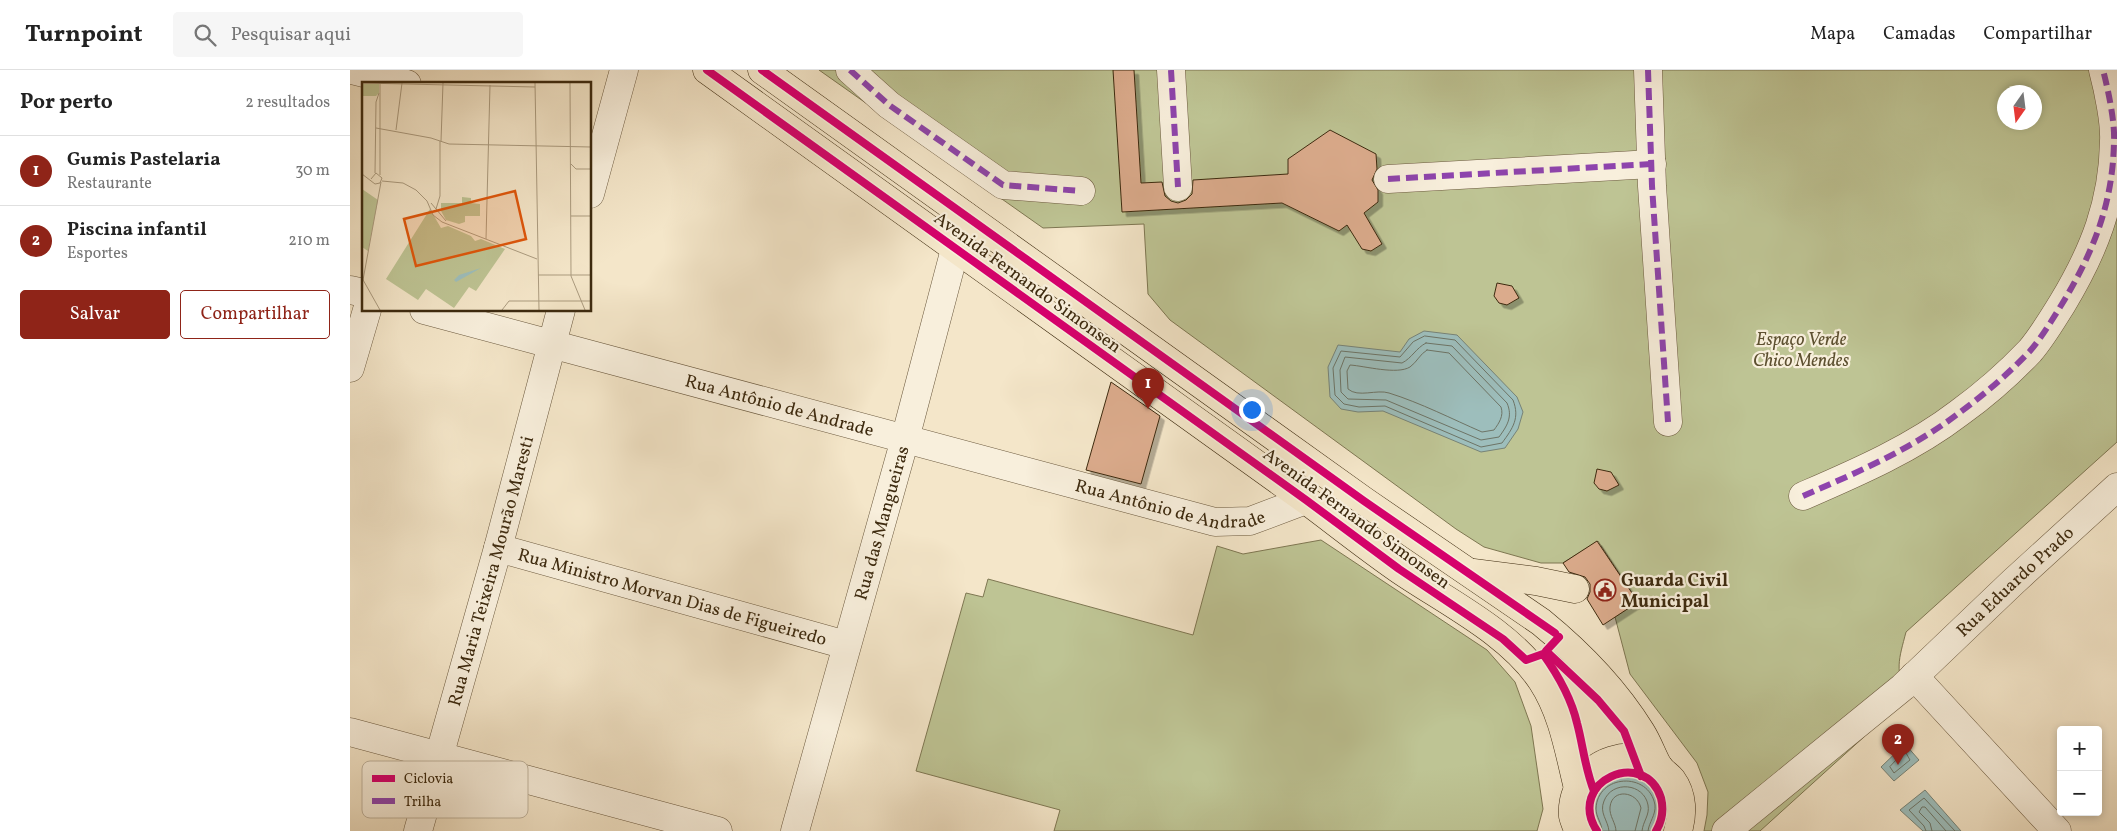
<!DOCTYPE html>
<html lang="pt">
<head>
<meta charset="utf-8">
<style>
  :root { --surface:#fff; --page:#f6f6f6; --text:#222; --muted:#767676; --line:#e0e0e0; --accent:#8f2418 }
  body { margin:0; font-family:Vollkorn,serif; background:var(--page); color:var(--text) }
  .controls { position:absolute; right:15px; bottom:15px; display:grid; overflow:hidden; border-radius:5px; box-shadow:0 2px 8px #0003 }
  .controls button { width:45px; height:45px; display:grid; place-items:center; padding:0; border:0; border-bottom:1px solid var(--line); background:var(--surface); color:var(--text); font:25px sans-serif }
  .compass { position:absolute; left:1647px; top:15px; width:45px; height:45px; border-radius:50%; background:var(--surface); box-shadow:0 2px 8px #0003; rotate:194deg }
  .you { position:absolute; left:901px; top:339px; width:18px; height:18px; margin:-12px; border:4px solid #fff; border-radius:50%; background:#1a73e8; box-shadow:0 0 0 8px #1a73e833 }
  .badge { display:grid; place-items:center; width:32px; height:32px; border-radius:50%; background:var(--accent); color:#fff; font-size:16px; font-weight:700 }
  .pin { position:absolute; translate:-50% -41px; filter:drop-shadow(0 1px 2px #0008) }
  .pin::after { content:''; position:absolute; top:26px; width:18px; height:15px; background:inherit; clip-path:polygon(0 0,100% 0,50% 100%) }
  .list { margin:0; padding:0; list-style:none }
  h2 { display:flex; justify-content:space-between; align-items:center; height:65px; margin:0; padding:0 20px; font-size:21px }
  h2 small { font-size:16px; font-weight:400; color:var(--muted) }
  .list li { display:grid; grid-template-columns:32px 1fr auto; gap:15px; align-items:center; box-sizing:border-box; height:70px; padding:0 20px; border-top:1px solid var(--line) }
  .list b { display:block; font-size:19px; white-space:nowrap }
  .list p { margin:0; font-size:16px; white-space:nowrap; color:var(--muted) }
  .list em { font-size:16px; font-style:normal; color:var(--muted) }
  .actions { display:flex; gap:10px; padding:15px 20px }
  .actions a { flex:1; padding:11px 0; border:1px solid var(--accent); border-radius:5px; text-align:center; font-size:18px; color:var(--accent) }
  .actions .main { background:var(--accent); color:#fff }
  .icon { flex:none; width:28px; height:28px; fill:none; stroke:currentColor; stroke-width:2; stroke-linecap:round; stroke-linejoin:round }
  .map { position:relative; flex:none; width:1767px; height:761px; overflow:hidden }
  header { display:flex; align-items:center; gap:30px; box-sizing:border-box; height:70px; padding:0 25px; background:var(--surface); border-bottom:1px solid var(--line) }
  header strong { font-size:24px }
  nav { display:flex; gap:28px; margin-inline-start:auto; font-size:18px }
  .search { width:350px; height:45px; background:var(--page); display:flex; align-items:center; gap:12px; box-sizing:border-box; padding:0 18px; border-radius:5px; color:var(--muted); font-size:19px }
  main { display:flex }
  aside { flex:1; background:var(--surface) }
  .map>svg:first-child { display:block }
  .green { fill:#bec494; stroke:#7e7752; fill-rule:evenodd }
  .water { fill:#9dbebc; stroke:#778377 }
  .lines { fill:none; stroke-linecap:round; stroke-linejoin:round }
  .shore { stroke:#6d7466; stroke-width:1 }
  .building { fill:#dbab8c; stroke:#3d2a0f; filter:url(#shadow) }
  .minor-casing { stroke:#6b593e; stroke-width:29 }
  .major-casing { stroke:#3d2a0f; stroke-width:29 }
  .minor { stroke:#f8efdc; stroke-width:28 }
  .major { stroke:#f4e6c9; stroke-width:28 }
  .quiet { stroke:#8e44ad; stroke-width:6; stroke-dasharray:12 6; stroke-linecap:butt }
  .cycleway-casing { stroke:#f8efdc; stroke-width:11 }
  .cycleway { stroke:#d6006c; stroke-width:8 }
  .labels { text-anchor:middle; stroke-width:4.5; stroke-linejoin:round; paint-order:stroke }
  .street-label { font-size:18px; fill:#3d2a0f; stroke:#f8efdc }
  .park-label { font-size:18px; font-style:italic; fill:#5d5030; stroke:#f8efdc }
  .poi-label { font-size:18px; font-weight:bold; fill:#3d2a0f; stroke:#f8efdc; text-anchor:start }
  .inset-road { fill:none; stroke:#ab9b7f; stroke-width:1 }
  .view { fill:#df570c; fill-opacity:0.15; stroke:#df570c; stroke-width:2.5 }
  .inset-edge { fill:none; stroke:#3d2a0f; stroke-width:2.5 }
  .key { fill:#f8efdc; stroke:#c0b49e; stroke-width:1 }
  .key-label { font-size:14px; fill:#3d2a0f }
</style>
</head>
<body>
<header>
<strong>Turnpoint</strong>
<div class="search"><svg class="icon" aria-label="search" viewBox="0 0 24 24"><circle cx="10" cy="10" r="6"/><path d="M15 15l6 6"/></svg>Pesquisar aqui</div>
<nav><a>Mapa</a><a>Camadas</a><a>Compartilhar</a></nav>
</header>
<main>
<aside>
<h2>Por perto<small>2 resultados</small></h2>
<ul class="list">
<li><span class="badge">1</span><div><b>Gumis Pastelaria</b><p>Restaurante</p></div><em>30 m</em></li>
<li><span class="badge">2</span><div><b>Piscina infantil</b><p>Esportes</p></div><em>210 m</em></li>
</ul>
<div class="actions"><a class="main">Salvar</a><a>Compartilhar</a></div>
</aside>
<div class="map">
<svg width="1767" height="761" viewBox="0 0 1767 761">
  <defs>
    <filter id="shadow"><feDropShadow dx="4.5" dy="4.5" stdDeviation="0" flood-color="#0004"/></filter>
  </defs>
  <rect width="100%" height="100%" fill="#f4e6c9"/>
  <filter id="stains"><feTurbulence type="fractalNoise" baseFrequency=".004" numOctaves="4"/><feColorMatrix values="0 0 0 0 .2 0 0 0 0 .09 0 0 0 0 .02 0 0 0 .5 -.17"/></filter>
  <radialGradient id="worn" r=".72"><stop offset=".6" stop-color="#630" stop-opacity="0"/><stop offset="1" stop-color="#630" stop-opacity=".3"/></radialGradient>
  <g class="green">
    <path d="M 469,0 L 1767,0 L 1767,372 L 1556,562 C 1549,589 1544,601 1558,627 L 1410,761 L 1354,761 L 1357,745 L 1358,722 L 1347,693 L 1280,604 L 1265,547 L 1288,532 L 1248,471 L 1213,493 L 1191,493 L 1134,477 L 1106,459 L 820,250 L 798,224 L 794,154 L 693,158 ZM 1654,22 L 1684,22 L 1684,52 L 1654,52 Z"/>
    <polygon points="971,470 1137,580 1165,612 1181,656 1193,739 1187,761 704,761 710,740 566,701 616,523 633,527 638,509 843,565 867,476 893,484"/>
  </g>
  <g class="water">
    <polygon points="1074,261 1107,265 1167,327 1173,342 1168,359 1155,378 1131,382 1033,341 1008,342 991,339 980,327 978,297 988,275 1050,282 1059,269"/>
    <polygon points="1555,674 1569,690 1544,711 1531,697"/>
    <path d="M 1270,705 C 1300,704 1325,735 1302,761 L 1249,761 C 1230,740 1246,713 1270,705 Z"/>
    <polygon points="1575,720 1611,761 1573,761 1550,740"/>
  </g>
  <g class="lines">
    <g class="shore">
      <path d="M 1075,266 L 1105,270 L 1163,330 C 1170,348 1163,358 1152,373 L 1131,377 L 1035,336 L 1009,337 L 994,334 L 985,325 L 983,298 L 991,281 L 1050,287 L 1063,272 Z"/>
      <path d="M 1076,273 L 1102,276 L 1157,333 C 1163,347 1157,356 1149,367 L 1131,370 L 1036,330 L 998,329 L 991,322 L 990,300 L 995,287 L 1052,293 C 1062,288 1066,278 1076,273 Z"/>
      <path d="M 1077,280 L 1099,283 L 1151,337 C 1154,346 1149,353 1144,360 L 1132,362 C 1102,349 1071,333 1039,323 C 1027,319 1008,328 998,319 L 997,301 L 1000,295 C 1015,296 1047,305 1060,297 C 1067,292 1070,284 1077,280 Z"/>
      <polygon points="1553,683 1556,683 1560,690 1544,703 1540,697"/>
      <path d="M 1252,761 C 1252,753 1246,747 1246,739 C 1247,704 1299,701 1305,735 C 1306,745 1299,752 1298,761"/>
      <path d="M 1259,761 C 1258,750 1249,743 1254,731 C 1262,710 1294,713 1298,735 C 1300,745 1293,751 1292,761"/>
      <path d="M 1266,761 C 1266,753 1259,746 1260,737 C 1262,718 1287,721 1291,738 L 1285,761"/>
      <polyline points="1576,761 1574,756 1559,740 1574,728 1605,761"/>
      <polyline points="1582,761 1580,753 1569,742 1572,737 1575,737 1596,761"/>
    </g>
  </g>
  <g class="building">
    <polygon points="763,0 784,0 791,113 812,112 815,126 821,131 828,133 836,130 842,124 843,110 938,104 938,89 980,60 1026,84 1027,99 1022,110 1028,120 1028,132 1014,143 1032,174 1021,181 1012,179 997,155 989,161 932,133 772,142"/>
    <polygon points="1147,213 1162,216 1169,228 1157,235 1149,233 1144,226"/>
    <polygon points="761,312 810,346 791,414 736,400"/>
    <polygon points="1247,399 1261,402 1269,415 1257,421 1249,419 1244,413"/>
    <polygon points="1247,471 1288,532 1253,555 1237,529 1240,522 1240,514 1235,507 1219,502 1213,493"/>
  </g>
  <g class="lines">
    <g class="minor-casing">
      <g id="minor">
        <polyline points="2,0 57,14"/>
        <polyline points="500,0 539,35 653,115 731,121"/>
        <polyline points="821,0 828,117"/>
        <polyline points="1298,0 1302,116 1318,352"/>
        <polyline points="1038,109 1302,94"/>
        <polyline points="240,124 274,0"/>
        <polyline points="0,220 14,223"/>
        <path id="s1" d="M 74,240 L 865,452 L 900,451 L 956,430"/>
        <polyline points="0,298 17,240"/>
        <path d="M 1453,426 C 1506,403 1562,379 1609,343 C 1634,325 1659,303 1680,281 C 1692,267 1702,250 1712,234 C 1744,181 1763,133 1764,71 C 1765,52 1758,19 1753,0"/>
        <path id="s2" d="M 148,478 L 496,575"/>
        <polyline points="1564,606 1707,761"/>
        <polyline points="0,662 368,761"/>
        <path id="s3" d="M 68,761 L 148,478 L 211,240"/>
        <path id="s4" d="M 445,761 L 555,369 L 614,145"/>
        <path id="s5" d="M 1376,761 L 1553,617 L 1663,512 L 1767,417"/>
      </g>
    </g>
    <g class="major-casing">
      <g id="major">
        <path d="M 357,0 L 956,430 C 987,453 1018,478 1050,500 C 1097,532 1161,563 1192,611 C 1213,643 1219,682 1228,718"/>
        <path d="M 412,0 L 1014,431 L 1191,552 C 1229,583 1265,620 1291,662 C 1298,673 1302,685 1308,696 C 1312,702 1318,705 1322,710 C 1333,725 1333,744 1328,761"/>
        <polyline points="1123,503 1186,511 1225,519"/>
        <path d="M 1228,761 C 1227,756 1224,751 1223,746 C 1220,710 1253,684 1287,688 C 1294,689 1302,694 1309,697"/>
      </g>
    </g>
    <use href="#minor" class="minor"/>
    <use href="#major" class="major"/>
    <g class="quiet">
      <polyline points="500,0 539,35 653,115 731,121"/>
      <polyline points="821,0 828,117"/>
      <polyline points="1298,0 1302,116 1318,352"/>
      <polyline points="1038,109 1302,94"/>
      <path d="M 1453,426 C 1506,403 1562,379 1609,343 C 1634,325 1659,303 1680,281 C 1692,267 1702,250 1712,234 C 1744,181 1763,133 1764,71 C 1765,52 1758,19 1753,0"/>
    </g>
    <g class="cycleway-casing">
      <g id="cycleway">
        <path d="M 357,0 L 956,430 L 1049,499 L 1153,569 L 1176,590 L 1193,584 C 1208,605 1221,627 1227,653 C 1233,675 1235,699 1244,721"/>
        <polyline points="412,0 1014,431 1205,563"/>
        <polyline points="1209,567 1196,581 1248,630 1274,661 1291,706"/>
        <path d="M 1247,761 C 1215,711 1295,677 1311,728 C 1314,740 1312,751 1306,761"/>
      </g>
    </g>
    <use href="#cycleway" class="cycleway"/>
  </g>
  <defs>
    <g id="civic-ring" transform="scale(1.125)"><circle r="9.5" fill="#f8efdc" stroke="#8f2418" stroke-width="1.5"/><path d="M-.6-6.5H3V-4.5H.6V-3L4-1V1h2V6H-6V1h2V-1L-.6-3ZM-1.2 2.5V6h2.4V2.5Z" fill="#8f2418"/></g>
  </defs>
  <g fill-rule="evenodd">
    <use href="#civic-ring" x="1255" y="520"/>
  </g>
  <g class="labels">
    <g class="street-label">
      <text transform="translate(678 212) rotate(36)" y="6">Avenida Fernando Simonsen</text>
      <text dy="6" stroke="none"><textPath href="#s1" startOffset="368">Rua Antônio de Andrade</textPath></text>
      <text dy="6" stroke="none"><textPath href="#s1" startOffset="772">Rua Antônio de Andrade</textPath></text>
      <text transform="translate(1007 448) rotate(36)" y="6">Avenida Fernando Simonsen</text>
      <text dy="6" stroke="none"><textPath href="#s4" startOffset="320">Rua das Mangueiras</textPath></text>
      <text dy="6" stroke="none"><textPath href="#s3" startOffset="270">Rua Maria Teixeira Mourão Maresti</textPath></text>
      <text dy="6" stroke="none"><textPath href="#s5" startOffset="382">Rua Eduardo Prado</textPath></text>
      <text dy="6" stroke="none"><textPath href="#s2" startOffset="181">Rua Ministro Morvan Dias de Figueiredo</textPath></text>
    </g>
    <g class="park-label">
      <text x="1451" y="275">Espaço Verde<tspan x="1451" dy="21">Chico Mendes</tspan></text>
    </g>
    <g class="poi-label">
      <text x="1271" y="516">Guarda Civil<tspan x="1271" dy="21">Municipal</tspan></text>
    </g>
  </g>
  <g transform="translate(12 12)">
    <rect width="229" height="229" fill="#f4e6c9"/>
    <path d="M 0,2 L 17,2 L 17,11 L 14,14 L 0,14 ZM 0,107 L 16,118 L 6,169 L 0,165 ZM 100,115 L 109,116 L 109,121 L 118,122 L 118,134 L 103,134 L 103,140 L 97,142 L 84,138 L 79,129 L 79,121 L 100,121 ZM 68,127 L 79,146 L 86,144 L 109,154 L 113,159 L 119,157 L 143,167 L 114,209 L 107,205 L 92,226 L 64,207 L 56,218 L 24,197 Z" fill="#bec494"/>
    <path d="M 119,186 L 94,200 L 92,198 L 97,193 Z" fill="#9dbebc"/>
    <path class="inset-road" d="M 0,1 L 173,5M 18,1 L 18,93M 173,1 L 177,228M 208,1 L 209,194 L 223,228M 14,46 L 69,56 L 87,62 L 229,65M 34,48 L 40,1M 79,59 L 81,1M 209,82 L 214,87 L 229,87M 13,91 L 14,20 L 17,11M 0,92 L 13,102 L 18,101 L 20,96 L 14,91 L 9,97M 20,99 L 41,101 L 54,108 L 65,119 L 71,133 L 80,140 L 175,177M 69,121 L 84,139M 74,127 L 78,114 L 78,59M 209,134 L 229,134M 124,157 L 128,3M 176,193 L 229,193M 0,196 L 18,228M 1,198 L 19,100M 140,228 L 147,219 L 229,219"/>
    <path class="view" d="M 153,109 L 164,157 L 54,184 L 42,137 Z"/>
    <rect width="229" height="229" class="inset-edge"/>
  </g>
  <rect x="12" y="691" width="166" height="57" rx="8" class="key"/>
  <rect x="22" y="705" width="23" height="7" fill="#d6006c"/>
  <rect x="22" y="728" width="23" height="6" fill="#8e44ad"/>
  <g class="key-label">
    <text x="54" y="713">Ciclovia</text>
    <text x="54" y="736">Trilha</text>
  </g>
  <rect width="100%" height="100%" filter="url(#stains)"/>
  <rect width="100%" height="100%" fill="url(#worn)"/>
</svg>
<div class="controls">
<button>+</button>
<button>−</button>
</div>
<svg class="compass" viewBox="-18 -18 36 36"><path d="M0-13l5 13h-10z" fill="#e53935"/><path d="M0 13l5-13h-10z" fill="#767676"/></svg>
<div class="you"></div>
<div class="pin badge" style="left:798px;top:339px">1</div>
<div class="pin badge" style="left:1548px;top:695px">2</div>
</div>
</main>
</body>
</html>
